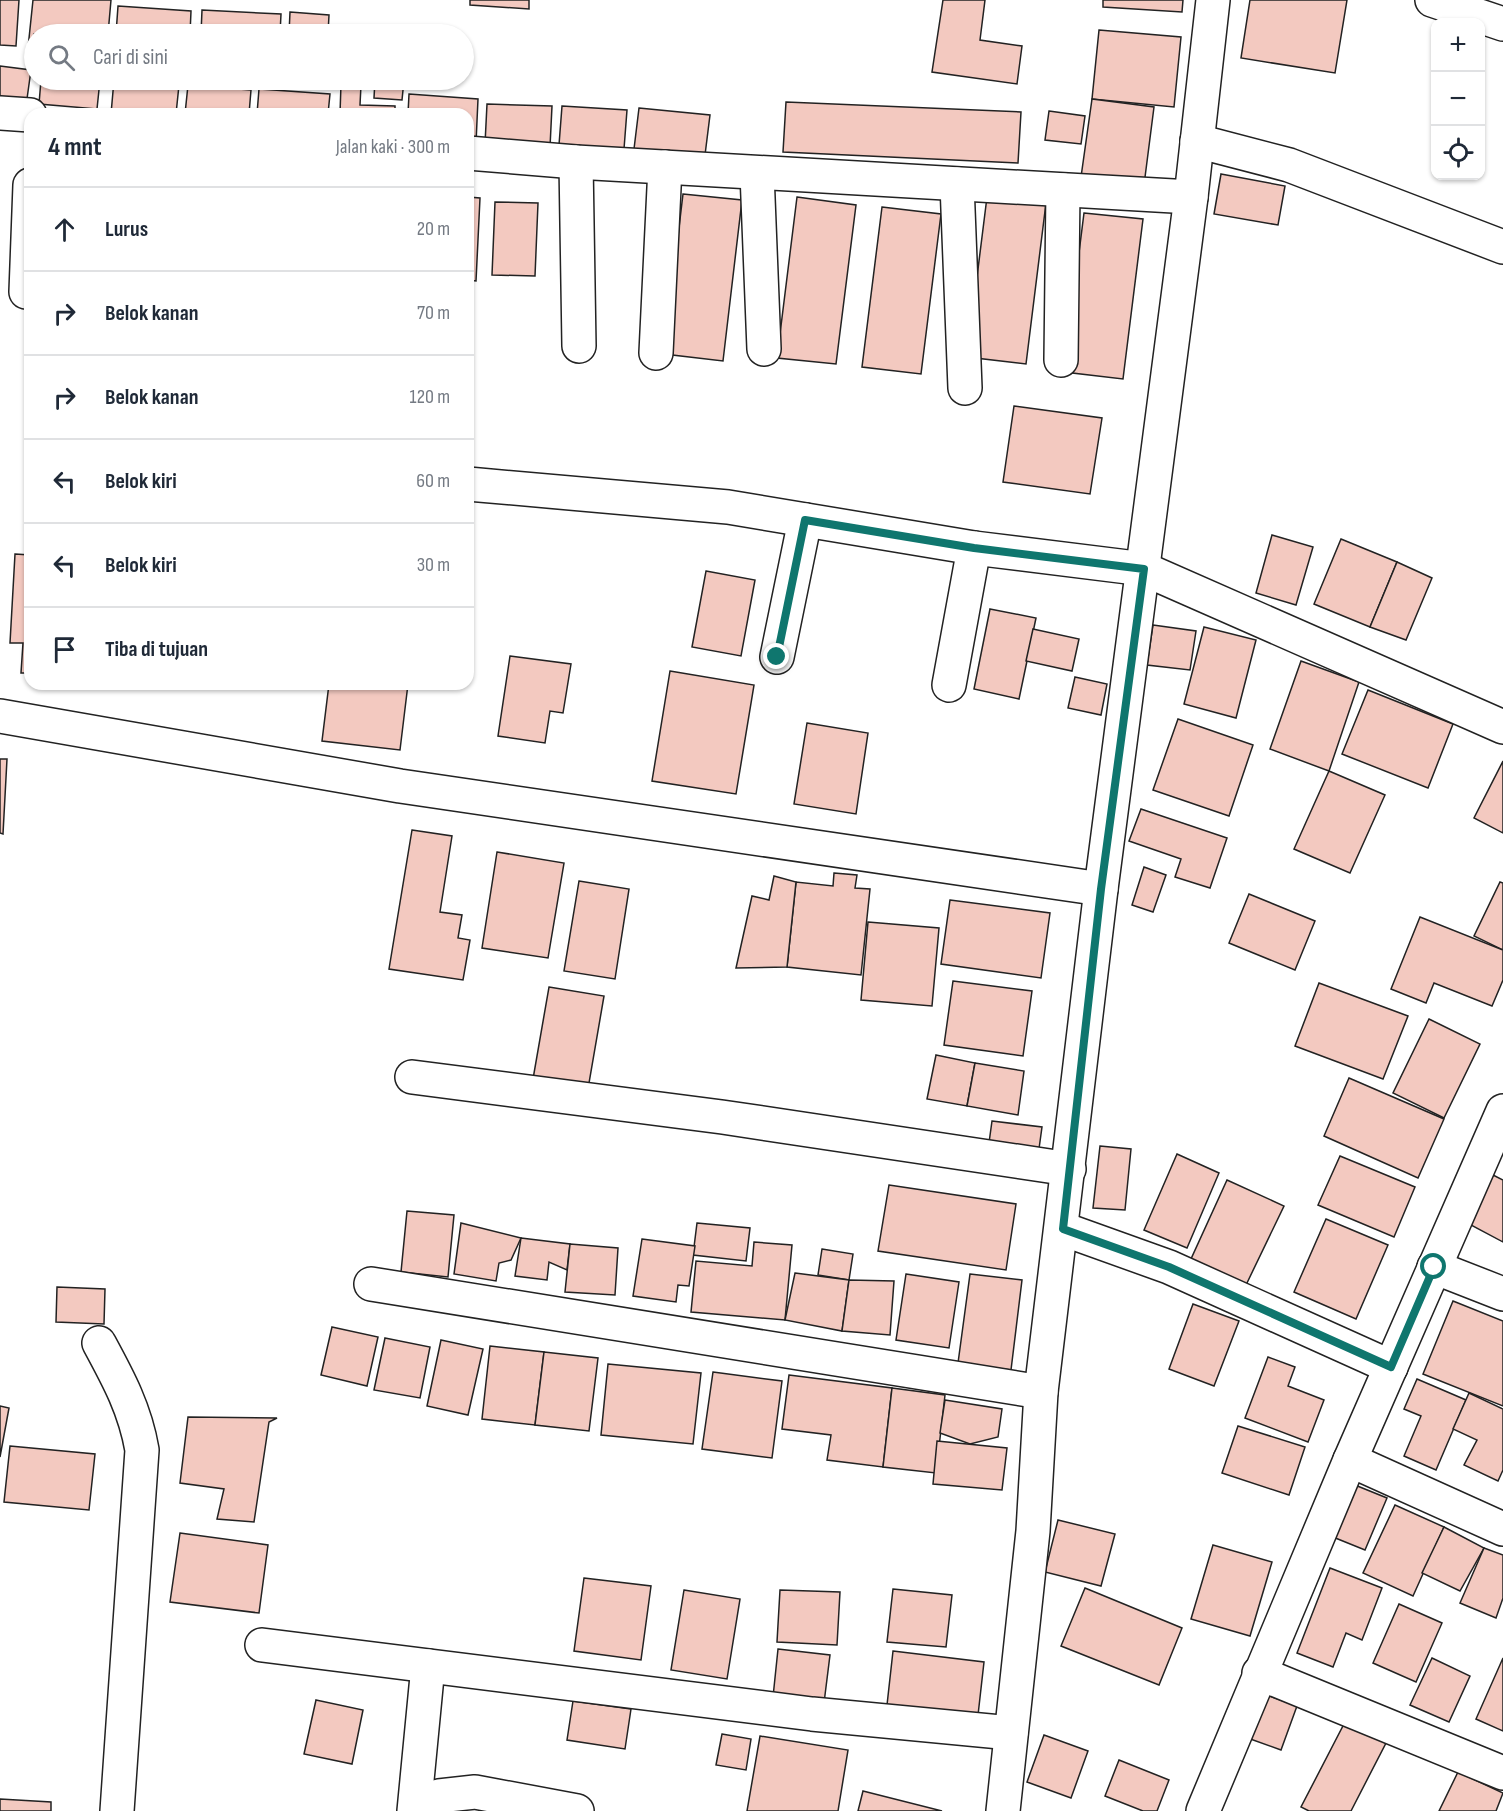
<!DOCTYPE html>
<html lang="id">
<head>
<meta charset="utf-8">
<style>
  :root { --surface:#fff; --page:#f2f2f3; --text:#1f2937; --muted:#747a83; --line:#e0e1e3 }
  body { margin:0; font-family:"Sofia Sans Condensed",sans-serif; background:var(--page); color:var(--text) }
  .controls { position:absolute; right:18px; top:18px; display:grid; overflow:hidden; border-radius:12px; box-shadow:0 2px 4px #0004 }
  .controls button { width:54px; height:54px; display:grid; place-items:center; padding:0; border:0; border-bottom:2px solid var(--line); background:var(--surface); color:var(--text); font:30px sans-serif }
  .stop { position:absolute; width:18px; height:18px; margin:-14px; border:4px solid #0f766e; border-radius:50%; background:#fff }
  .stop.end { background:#0f766e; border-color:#fff; box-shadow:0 2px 6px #0008 }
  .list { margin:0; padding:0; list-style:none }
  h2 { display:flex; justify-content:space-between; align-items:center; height:78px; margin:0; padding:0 24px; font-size:26px }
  h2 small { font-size:20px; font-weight:400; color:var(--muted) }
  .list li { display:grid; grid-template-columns:39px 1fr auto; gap:18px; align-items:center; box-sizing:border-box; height:84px; padding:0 24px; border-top:2px solid var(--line) }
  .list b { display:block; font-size:22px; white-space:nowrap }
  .list em { font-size:20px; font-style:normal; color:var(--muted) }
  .icon { flex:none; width:33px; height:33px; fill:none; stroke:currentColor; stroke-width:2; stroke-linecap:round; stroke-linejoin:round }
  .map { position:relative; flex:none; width:1503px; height:1811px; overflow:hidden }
  .search { position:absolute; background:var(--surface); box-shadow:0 2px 4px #0004; left:24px; top:24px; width:450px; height:66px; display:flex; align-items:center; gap:15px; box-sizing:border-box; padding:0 21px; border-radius:33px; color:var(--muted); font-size:22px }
  .panel { position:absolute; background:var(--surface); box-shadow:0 2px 4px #0004; left:24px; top:108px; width:450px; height:582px; border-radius:18px }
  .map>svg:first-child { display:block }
  .building { fill:#f3c9c0; stroke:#222; stroke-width:1.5 }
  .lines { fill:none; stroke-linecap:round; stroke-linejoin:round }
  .minor-casing { stroke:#222; stroke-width:36 }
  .tertiary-casing { stroke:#222; stroke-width:36 }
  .minor { stroke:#fff; stroke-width:33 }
  .tertiary { stroke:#fff; stroke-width:33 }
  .route { stroke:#0f766e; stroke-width:8 }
</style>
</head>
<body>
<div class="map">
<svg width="1503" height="1811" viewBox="0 0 1503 1811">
  <rect width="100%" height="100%" fill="#fff"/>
  <g class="building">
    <polygon points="0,0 19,0 16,46 0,45"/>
    <polygon points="33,0 111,0 108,34 34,34 34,48 28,48"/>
    <polygon points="470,0 529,0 529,9 470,5"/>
    <polygon points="943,0 985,0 980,40 1022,46 1017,84 932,72"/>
    <polygon points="1103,0 1183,0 1182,12 1103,7"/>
    <polygon points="1250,0 1347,0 1335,73 1241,58"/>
    <polygon points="118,6 191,11 190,34 116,34"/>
    <polygon points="202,10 281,14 280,34 201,34"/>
    <polygon points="290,12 329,15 328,34 289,34"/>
    <polygon points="1099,30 1181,37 1174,107 1092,99"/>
    <polygon points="0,66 31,70 26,106 0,103"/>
    <polygon points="41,80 100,80 97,109 39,104"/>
    <polygon points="114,80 179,85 176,114 111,114"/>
    <polygon points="375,80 404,80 402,100 374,98"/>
    <polygon points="341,84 361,85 360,105 395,106 395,114 340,114"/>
    <polygon points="188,85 251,90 249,114 185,114"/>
    <polygon points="259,89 330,94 328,114 257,114"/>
    <polygon points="409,94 478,99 476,143 468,143 468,114 408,114"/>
    <polygon points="1092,99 1154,107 1144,185 1081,177"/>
    <polygon points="786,102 1021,112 1018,163 783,152"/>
    <polygon points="487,104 552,106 550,147 485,144"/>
    <polygon points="562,106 627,110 624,149 559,145"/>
    <polygon points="639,108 710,115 705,155 634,149"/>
    <polygon points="1049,111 1085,116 1081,144 1045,140"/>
    <polygon points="1221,174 1285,186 1278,225 1214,214"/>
    <polygon points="683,194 742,200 723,361 664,354"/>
    <polygon points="468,197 480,198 476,281 468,280"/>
    <polygon points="797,197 856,205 836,364 777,358"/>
    <polygon points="987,197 1046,203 1026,364 967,357"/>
    <polygon points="495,202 538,203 535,276 492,275"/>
    <polygon points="882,207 941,214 921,374 862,367"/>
    <polygon points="1084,213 1143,219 1123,379 1064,372"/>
    <polygon points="1014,406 1102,418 1090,494 1003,482"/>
    <polygon points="1272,535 1313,547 1296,605 1256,593"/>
    <polygon points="1341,539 1397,562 1370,627 1314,604"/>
    <polygon points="15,554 30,555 30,673 21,673 23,643 10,643"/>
    <polygon points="1397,562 1432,578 1406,640 1370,627"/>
    <polygon points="706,571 755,580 741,656 692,647"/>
    <polygon points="990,609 1036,618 1019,699 974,689"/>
    <polygon points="1153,625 1196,631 1190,670 1147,665"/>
    <polygon points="1204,627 1256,640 1236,718 1184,704"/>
    <polygon points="1033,629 1079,639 1072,671 1026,661"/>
    <polygon points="510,656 571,664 563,713 550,711 545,743 498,736"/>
    <polygon points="1301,661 1359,682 1329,771 1270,749"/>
    <polygon points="670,671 754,685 736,794 652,781"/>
    <polygon points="1075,677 1107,684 1101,715 1068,708"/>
    <polygon points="329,684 408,684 400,750 322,741"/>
    <polygon points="1368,690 1453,724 1428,788 1342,754"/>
    <polygon points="1178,719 1253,745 1229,816 1153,790"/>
    <polygon points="807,723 868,733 856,814 794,804"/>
    <polygon points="0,759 7,759 3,834 0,833"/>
    <polygon points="1503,761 1503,833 1474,818"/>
    <polygon points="1329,771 1385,795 1350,873 1294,849"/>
    <polygon points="1141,809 1227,838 1210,888 1175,877 1181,859 1129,841"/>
    <polygon points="412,830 452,836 440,912 462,915 458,938 470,940 463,980 389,969"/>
    <polygon points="497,852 564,863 548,958 482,948"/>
    <polygon points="1144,867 1166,875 1153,912 1132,905"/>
    <polygon points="834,873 857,875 855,888 870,889 861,975 787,967 796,882 833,886"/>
    <polygon points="774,876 796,882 787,967 736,968 752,896 769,900"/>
    <polygon points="579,881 629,889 615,979 564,971"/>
    <polygon points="1500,882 1503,883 1503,950 1474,936"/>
    <polygon points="1249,894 1315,921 1295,970 1229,943"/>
    <polygon points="950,900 1050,913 1041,978 941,964"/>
    <polygon points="1420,917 1503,950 1503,980 1492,1006 1434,983 1426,1003 1391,989"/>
    <polygon points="868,922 939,928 932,1006 861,1000"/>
    <polygon points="953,981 1032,991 1023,1056 944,1045"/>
    <polygon points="1319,983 1408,1016 1383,1079 1295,1046"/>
    <polygon points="549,987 604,996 588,1089 533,1079"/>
    <polygon points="1429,1019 1480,1044 1444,1118 1393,1093"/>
    <polygon points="936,1055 975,1063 967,1106 927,1099"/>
    <polygon points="975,1063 1024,1071 1018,1115 967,1106"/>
    <polygon points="1349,1078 1444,1119 1418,1178 1324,1136"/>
    <polygon points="992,1121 1042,1127 1038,1156 988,1150"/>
    <polygon points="1100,1146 1131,1149 1125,1210 1093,1208"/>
    <polygon points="1177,1154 1219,1173 1187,1248 1144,1230"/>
    <polygon points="1340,1156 1415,1187 1394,1237 1318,1205"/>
    <polygon points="1493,1175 1503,1180 1503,1242 1469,1224"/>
    <polygon points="1227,1180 1284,1206 1246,1285 1191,1259"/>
    <polygon points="889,1185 1016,1204 1006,1270 878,1251"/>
    <polygon points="407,1211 454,1215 448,1277 401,1272"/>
    <polygon points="1326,1219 1388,1245 1356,1319 1294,1292"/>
    <polygon points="461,1223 521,1238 511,1260 499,1263 496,1281 454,1274"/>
    <polygon points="697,1223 750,1228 746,1261 693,1255"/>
    <polygon points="521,1238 570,1244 567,1270 549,1262 547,1280 515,1276"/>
    <polygon points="642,1239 695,1246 689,1286 678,1285 676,1302 633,1296"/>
    <polygon points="754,1242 792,1245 785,1320 691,1312 696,1261 752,1266"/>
    <polygon points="570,1244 618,1248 615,1295 565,1292"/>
    <polygon points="822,1249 853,1254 849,1280 818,1275"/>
    <polygon points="795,1273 849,1280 842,1331 785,1320"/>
    <polygon points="906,1274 959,1282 949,1348 896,1340"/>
    <polygon points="970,1274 1022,1280 1011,1370 958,1363"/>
    <polygon points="849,1280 894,1281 890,1335 842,1331"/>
    <polygon points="57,1287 105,1289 104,1324 56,1322"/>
    <polygon points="1453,1301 1503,1321 1503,1406 1423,1374"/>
    <polygon points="1193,1304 1239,1321 1214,1386 1169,1369"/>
    <polygon points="332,1327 378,1337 367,1386 321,1375"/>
    <polygon points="385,1338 430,1347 420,1398 374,1390"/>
    <polygon points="441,1340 483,1349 468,1415 427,1406"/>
    <polygon points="490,1346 544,1352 535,1425 482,1419"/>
    <polygon points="544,1352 598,1358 589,1431 535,1425"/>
    <polygon points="1268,1357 1295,1367 1288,1386 1324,1400 1308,1442 1245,1418"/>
    <polygon points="608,1364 701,1373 693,1444 601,1435"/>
    <polygon points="713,1372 782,1381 772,1458 702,1449"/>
    <polygon points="789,1375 892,1388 883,1467 827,1460 831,1435 782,1429"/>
    <polygon points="1417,1379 1466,1400 1436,1470 1404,1456 1421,1416 1404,1409"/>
    <polygon points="892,1388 945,1395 936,1473 883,1467"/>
    <polygon points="1469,1393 1503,1409 1503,1470 1498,1481 1464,1465 1477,1440 1453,1429"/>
    <polygon points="945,1400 1002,1409 998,1437 970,1444 940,1433"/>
    <polygon points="0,1406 9,1408 0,1457"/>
    <polygon points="188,1417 277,1418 269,1422 254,1522 217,1519 224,1489 180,1483"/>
    <polygon points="1238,1426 1305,1447 1289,1495 1222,1473"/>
    <polygon points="937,1441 1007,1448 1002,1490 933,1484"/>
    <polygon points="10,1446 95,1454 89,1510 4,1502"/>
    <polygon points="1350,1483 1387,1498 1365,1550 1328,1535"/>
    <polygon points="1395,1505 1444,1527 1413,1596 1363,1573"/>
    <polygon points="1058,1520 1115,1534 1101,1586 1045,1572"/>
    <polygon points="1444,1527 1484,1548 1460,1591 1422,1573"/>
    <polygon points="180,1533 268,1545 259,1613 170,1602"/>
    <polygon points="1213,1545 1272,1562 1250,1636 1191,1619"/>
    <polygon points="1484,1548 1503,1555 1503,1598 1496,1618 1460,1603"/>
    <polygon points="1330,1568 1382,1588 1362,1640 1346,1633 1333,1667 1297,1653"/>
    <polygon points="584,1578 651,1586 641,1660 574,1651"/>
    <polygon points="1085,1588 1182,1628 1159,1685 1061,1646"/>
    <polygon points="893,1589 952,1595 946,1647 887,1642"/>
    <polygon points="684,1590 740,1599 727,1679 671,1670"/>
    <polygon points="780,1590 840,1592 837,1645 777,1642"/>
    <polygon points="1399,1604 1442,1623 1416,1682 1373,1663"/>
    <polygon points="778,1649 830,1655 824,1703 773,1697"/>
    <polygon points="893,1651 984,1662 977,1724 886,1714"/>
    <polygon points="1432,1658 1470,1676 1449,1722 1410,1705"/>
    <polygon points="1503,1658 1503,1731 1476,1719"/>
    <polygon points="1258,1692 1297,1706 1281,1750 1242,1736"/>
    <polygon points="316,1700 363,1710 352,1764 304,1754"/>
    <polygon points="573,1701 631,1709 625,1749 567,1740"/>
    <polygon points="1345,1722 1386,1743 1351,1811 1309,1811 1301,1807"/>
    <polygon points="722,1734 751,1739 746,1770 716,1765"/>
    <polygon points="1044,1735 1088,1751 1071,1798 1027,1782"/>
    <polygon points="760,1736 848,1750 838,1811 747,1811"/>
    <polygon points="1119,1760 1169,1780 1157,1811 1143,1811 1105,1796"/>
    <polygon points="1458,1772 1503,1793 1496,1811 1439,1811"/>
    <polygon points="863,1791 942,1811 858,1811"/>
    <polygon points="0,1799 51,1802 51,1811 0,1811"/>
  </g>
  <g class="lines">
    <g class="minor-casing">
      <g id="minor">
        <polyline points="1432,0 1503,24"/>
        <polyline points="0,113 30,115"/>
        <polyline points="1197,141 1289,165 1503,247"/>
        <polyline points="468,153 576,162 1191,197"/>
        <polyline points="576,162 579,346"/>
        <polyline points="757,173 764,349"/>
        <polyline points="957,184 965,388"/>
        <polyline points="26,292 30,185"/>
        <polyline points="656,353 665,167"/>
        <polyline points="1061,360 1063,190"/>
        <polyline points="468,484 728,507 974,548 1144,569 1503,727"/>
        <polyline points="777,657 805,520"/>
        <polyline points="949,685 974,548"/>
        <polyline points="0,716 400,786 1101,889"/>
        <polyline points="412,1077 722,1117 1069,1169"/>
        <polyline points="1063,1229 1169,1267 1391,1367"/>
        <polyline points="1434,1267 1503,1294"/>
        <polyline points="371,1284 1041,1392"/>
        <path d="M 99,1343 C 118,1378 135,1409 142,1450 L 117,1811"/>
        <polyline points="1350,1460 1503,1529"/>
        <polyline points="262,1645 812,1714 1011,1733"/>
        <polyline points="1259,1673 1503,1773"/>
        <polyline points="414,1811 428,1666"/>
        <polyline points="418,1811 439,1796 475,1792 577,1811"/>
        <polyline points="1203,1811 1350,1460 1503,1111"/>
      </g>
    </g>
    <g class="tertiary-casing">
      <polyline id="tertiary" points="1003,1811 1033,1531 1041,1392 1101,889 1191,197 1213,0"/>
    </g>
    <use href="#minor" class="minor"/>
    <use href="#tertiary" class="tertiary"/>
  </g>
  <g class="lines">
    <polyline class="route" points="777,657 805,520 974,548 1144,569 1101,889 1063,1229 1169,1267 1391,1367 1434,1267"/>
  </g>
</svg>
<div class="controls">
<button>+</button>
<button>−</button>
<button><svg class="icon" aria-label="locate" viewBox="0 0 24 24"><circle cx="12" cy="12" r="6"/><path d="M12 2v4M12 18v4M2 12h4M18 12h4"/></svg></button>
</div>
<div class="stop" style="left:1434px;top:1267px"></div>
<div class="stop end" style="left:777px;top:657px"></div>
<div class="search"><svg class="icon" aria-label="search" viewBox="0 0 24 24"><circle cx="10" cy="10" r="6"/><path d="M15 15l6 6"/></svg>Cari di sini</div>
<section class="panel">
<h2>4 mnt<small>Jalan kaki · 300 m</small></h2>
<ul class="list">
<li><svg class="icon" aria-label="ahead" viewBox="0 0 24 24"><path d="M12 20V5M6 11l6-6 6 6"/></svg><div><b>Lurus</b></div><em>20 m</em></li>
<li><svg class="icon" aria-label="right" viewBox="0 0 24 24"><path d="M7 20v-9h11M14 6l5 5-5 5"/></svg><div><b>Belok kanan</b></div><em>70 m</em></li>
<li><svg class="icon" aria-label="right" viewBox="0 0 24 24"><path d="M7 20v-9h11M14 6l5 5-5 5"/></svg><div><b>Belok kanan</b></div><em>120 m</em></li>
<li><svg class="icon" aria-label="left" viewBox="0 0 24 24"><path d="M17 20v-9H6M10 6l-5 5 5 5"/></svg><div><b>Belok kiri</b></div><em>60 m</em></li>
<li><svg class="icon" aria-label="left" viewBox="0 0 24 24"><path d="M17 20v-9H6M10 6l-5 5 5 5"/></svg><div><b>Belok kiri</b></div><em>30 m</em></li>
<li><svg class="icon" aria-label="arrive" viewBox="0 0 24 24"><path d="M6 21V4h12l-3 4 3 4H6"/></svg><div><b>Tiba di tujuan</b></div></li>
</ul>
</section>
</div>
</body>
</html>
